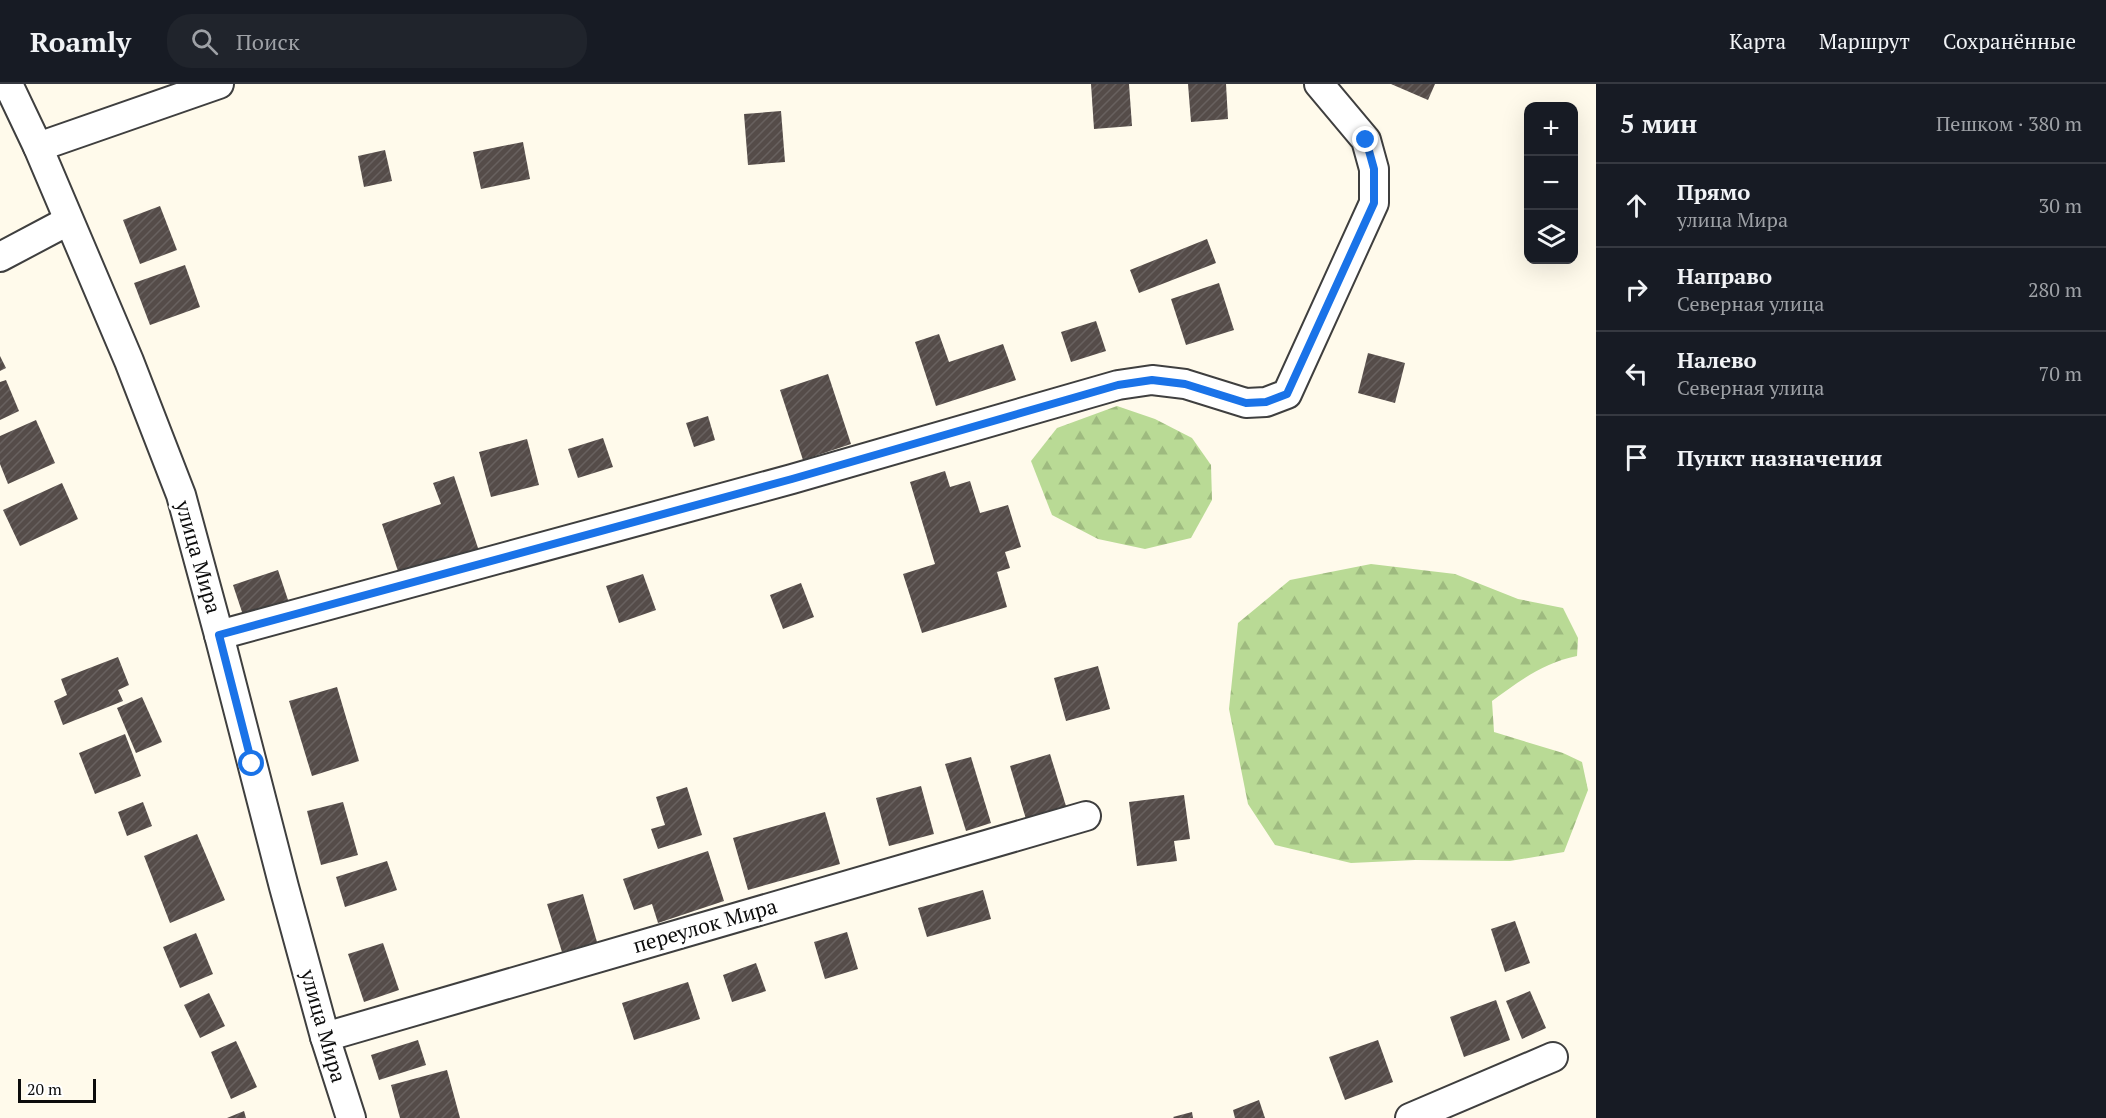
<!DOCTYPE html>
<html lang="ru">
<head>
<meta charset="utf-8">
<style>
  :root { --surface:#171b24; --page:#20242c; --text:#f1f3f6; --muted:#9ea1a6; --line:#363941 }
  body { margin:0; font-family:"PT Serif",serif; background:var(--page); color:var(--text) }
  .controls { position:absolute; right:18px; top:18px; display:grid; overflow:hidden; border-radius:12px; box-shadow:0 6px 24px #0002 }
  .controls button { width:54px; height:54px; display:grid; place-items:center; padding:0; border:0; border-bottom:2px solid var(--line); background:var(--surface); color:var(--text); font:30px sans-serif }
  .scale { position:absolute; left:18px; bottom:15px; width:78px; box-sizing:border-box; padding-left:6px; border:3px solid #0c0c0c; border-top:0; font-size:16px; line-height:21px; white-space:nowrap; color:#0c0c0c; -webkit-text-stroke:4px #fff; paint-order:stroke }
  .stop { position:absolute; width:18px; height:18px; margin:-14px; border:4px solid #1a73e8; border-radius:50%; background:#fff }
  .stop.end { background:#1a73e8; border-color:#fff; box-shadow:0 2px 6px #0008 }
  .list { margin:0; padding:0; list-style:none }
  h2 { display:flex; justify-content:space-between; align-items:center; height:78px; margin:0; padding:0 24px; font-size:26px }
  h2 small { font-size:20px; font-weight:400; color:var(--muted) }
  .list li { display:grid; grid-template-columns:39px 1fr auto; gap:18px; align-items:center; box-sizing:border-box; height:84px; padding:0 24px; border-top:2px solid var(--line) }
  .list b { display:block; font-size:22px; white-space:nowrap }
  .list p { margin:0; font-size:20px; white-space:nowrap; color:var(--muted) }
  .list em { font-size:20px; font-style:normal; color:var(--muted) }
  .icon { flex:none; width:33px; height:33px; fill:none; stroke:currentColor; stroke-width:2; stroke-linecap:round; stroke-linejoin:round }
  .map { position:relative; flex:none; width:1596px; height:1034px; overflow:hidden }
  header { display:flex; align-items:center; gap:36px; box-sizing:border-box; height:84px; padding:0 30px; background:var(--surface); border-bottom:2px solid var(--line) }
  header strong { font-size:28px }
  nav { display:flex; gap:33px; margin-inline-start:auto; font-size:21px }
  .search { width:420px; height:54px; background:var(--page); display:flex; align-items:center; gap:15px; box-sizing:border-box; padding:0 21px; border-radius:24px; color:var(--muted); font-size:22px }
  main { display:flex }
  aside { flex:1; background:var(--surface) }
  .map>svg:first-child { display:block }
  .forest { fill:url(#forest-firs) }
  .building { fill:url(#building-hatch) }
  .lines { fill:none; stroke-linecap:round; stroke-linejoin:round }
  .street-casing { stroke:#3f3f3f; stroke-width:32 }
  .street { stroke:#fff; stroke-width:28 }
  .route { stroke:#1a73e8; stroke-width:8 }
  .labels { text-anchor:middle; stroke-width:6; stroke-linejoin:round; paint-order:stroke }
  .street-label { font-size:21px; fill:#0c0c0c; stroke:#fff }
</style>
</head>
<body>
<header>
<strong>Roamly</strong>
<div class="search"><svg class="icon" aria-label="search" viewBox="0 0 24 24"><circle cx="10" cy="10" r="6"/><path d="M15 15l6 6"/></svg>Поиск</div>
<nav><a>Карта</a><a>Маршрут</a><a>Сохранённые</a></nav>
</header>
<main>
<div class="map">
<svg width="1596" height="1034" viewBox="0 0 1596 1034">
  <defs>
    <pattern id="forest-firs" width="22" height="20" patternUnits="userSpaceOnUse" patternTransform="scale(1.5)"><rect width="22" height="20" fill="#b9da95"/><path d="M5 1l3.5 6h-7zM16 11l3.5 6h-7z" fill="#9eba7f"/></pattern>
    <pattern id="building-hatch" width="6" height="6" patternUnits="userSpaceOnUse" patternTransform="scale(1.5)"><rect width="6" height="6" fill="#554c49"/><path d="M-1 1l2-2M0 6l6-6M5 7l2-2" fill="none" stroke="#68615f"/></pattern>
  </defs>
  <rect width="100%" height="100%" fill="#fffaeb"/>
  <g class="forest">
    <polygon points="1117,322 1155,335 1192,354 1211,381 1212,416 1191,454 1145,465 1098,455 1052,431 1031,377 1057,344"/>
    <path d="M 1371,480 L 1455,490 L 1518,515 L 1563,524 L 1578,554 L 1577,572 C 1543,579 1519,597 1492,617 L 1494,648 L 1563,669 L 1582,678 L 1588,706 L 1564,768 L 1510,777 L 1415,776 L 1351,779 L 1275,761 L 1248,720 L 1229,625 L 1238,539 L 1290,496 Z"/>
  </g>
  <g class="building">
    <polygon points="1091,0 1129,0 1132,42 1094,45"/>
    <polygon points="1188,0 1226,0 1228,35 1191,38"/>
    <polygon points="1391,0 1435,0 1428,16"/>
    <polygon points="781,27 785,78 748,81 744,30"/>
    <polygon points="523,58 530,95 481,105 473,68"/>
    <polygon points="385,66 392,97 364,103 358,72"/>
    <polygon points="160,122 177,166 140,180 123,136"/>
    <polygon points="1207,155 1216,179 1139,209 1130,186"/>
    <polygon points="185,181 200,223 150,241 134,199"/>
    <polygon points="1219,199 1234,246 1186,261 1171,215"/>
    <polygon points="1096,237 1106,267 1071,278 1061,248"/>
    <polygon points="939,250 949,278 1003,260 1016,296 936,322 915,258"/>
    <polygon points="1368,269 1405,279 1395,319 1358,309"/>
    <polygon points="0,272 6,284 0,287"/>
    <polygon points="828,290 851,360 803,376 780,306"/>
    <polygon points="6,296 19,327 0,336 0,298"/>
    <polygon points="708,332 715,356 694,363 686,339"/>
    <polygon points="36,336 55,379 8,400 0,380 0,352"/>
    <polygon points="603,354 613,383 578,394 568,365"/>
    <polygon points="527,355 539,401 491,413 479,368"/>
    <polygon points="945,387 950,403 970,397 980,429 1008,421 1021,463 1005,468 1010,484 997,488 1007,523 922,549 903,490 935,480 910,398"/>
    <polygon points="454,392 479,467 400,493 382,440 441,420 433,399"/>
    <polygon points="62,399 78,435 20,462 3,426"/>
    <polygon points="278,486 289,519 244,534 233,501"/>
    <polygon points="643,490 656,526 619,539 606,502"/>
    <polygon points="801,499 814,533 783,545 770,511"/>
    <polygon points="118,573 129,601 118,606 123,617 63,641 54,617 67,611 61,595"/>
    <polygon points="1098,582 1110,625 1066,637 1054,594"/>
    <polygon points="337,603 359,677 312,692 289,617"/>
    <polygon points="142,613 162,658 136,669 117,624"/>
    <polygon points="125,650 141,692 95,710 79,669"/>
    <polygon points="1050,670 1066,722 1026,735 1010,682"/>
    <polygon points="971,673 991,739 966,747 945,680"/>
    <polygon points="921,702 934,750 889,762 876,714"/>
    <polygon points="687,703 702,751 658,765 651,745 665,741 656,713"/>
    <polygon points="1184,711 1190,755 1174,757 1177,777 1137,782 1129,718"/>
    <polygon points="143,718 152,742 127,752 118,728"/>
    <polygon points="343,718 358,771 321,781 307,727"/>
    <polygon points="825,728 840,780 748,806 733,754"/>
    <polygon points="197,750 225,816 170,839 144,772"/>
    <polygon points="708,767 724,817 658,839 652,820 634,826 623,795"/>
    <polygon points="387,777 397,806 345,823 336,793"/>
    <polygon points="983,806 991,835 927,853 918,824"/>
    <polygon points="583,810 597,858 562,868 547,820"/>
    <polygon points="1515,837 1530,879 1505,888 1491,845"/>
    <polygon points="847,848 858,885 825,895 814,858"/>
    <polygon points="196,849 213,890 180,904 163,863"/>
    <polygon points="383,859 399,906 364,918 348,870"/>
    <polygon points="756,879 766,907 732,918 723,891"/>
    <polygon points="688,898 700,935 634,956 622,919"/>
    <polygon points="1530,907 1546,944 1522,955 1506,917"/>
    <polygon points="209,909 225,942 200,954 184,921"/>
    <polygon points="1496,916 1510,956 1464,973 1450,933"/>
    <polygon points="418,956 426,981 379,996 371,971"/>
    <polygon points="1378,956 1393,998 1345,1016 1329,973"/>
    <polygon points="236,957 257,1003 231,1015 211,968"/>
    <polygon points="447,986 460,1034 400,1034 391,1001"/>
    <polygon points="1259,1016 1265,1034 1235,1034 1233,1026"/>
    <polygon points="244,1027 246,1034 227,1034"/>
    <polygon points="1192,1028 1193,1034 1174,1034 1173,1033"/>
  </g>
  <g class="lines">
    <g class="street-casing">
      <g id="street">
        <polyline points="8,0 38,63 129,277 181,411 219,551 284,803 325,953 351,1034"/>
        <polyline points="38,63 219,0"/>
        <polyline points="0,173 68,137"/>
        <polyline points="219,551 792,395 1118,301 1152,296 1185,300 1246,319 1266,318 1287,310 1374,119 1374,85 1366,56 1319,0"/>
        <polyline points="325,953 1086,732"/>
        <polyline points="1410,1034 1553,973"/>
      </g>
    </g>
    <use href="#street" class="street"/>
  </g>
  <g class="lines">
    <polyline class="route" points="252,680 219,551 792,395 1118,301 1152,296 1185,300 1246,319 1266,318 1287,310 1374,119 1374,85 1366,56"/>
  </g>
  <g class="labels">
    <g class="street-label">
      <text transform="translate(198 473) rotate(74)" y="7">улица Мира</text>
      <text transform="translate(705 842) rotate(-16)" y="7">переулок Мира</text>
      <text transform="translate(323 942) rotate(74)" y="7">улица Мира</text>
    </g>
  </g>
</svg>
<div class="controls">
<button>+</button>
<button>−</button>
<button><svg class="icon" aria-label="layers" viewBox="0 0 24 24"><path d="M12 4l9 5-9 5-9-5zM3 14l9 5 9-5"/></svg></button>
</div>
<div class="scale">20 m</div>
<div class="stop" style="left:252px;top:680px"></div>
<div class="stop end" style="left:1366px;top:56px"></div>
</div>
<aside>
<h2>5 мин<small>Пешком · 380 m</small></h2>
<ul class="list">
<li><svg class="icon" aria-label="ahead" viewBox="0 0 24 24"><path d="M12 20V5M6 11l6-6 6 6"/></svg><div><b>Прямо</b><p>улица Мира</p></div><em>30 m</em></li>
<li><svg class="icon" aria-label="right" viewBox="0 0 24 24"><path d="M7 20v-9h11M14 6l5 5-5 5"/></svg><div><b>Направо</b><p>Северная улица</p></div><em>280 m</em></li>
<li><svg class="icon" aria-label="left" viewBox="0 0 24 24"><path d="M17 20v-9H6M10 6l-5 5 5 5"/></svg><div><b>Налево</b><p>Северная улица</p></div><em>70 m</em></li>
<li><svg class="icon" aria-label="arrive" viewBox="0 0 24 24"><path d="M6 21V4h12l-3 4 3 4H6"/></svg><div><b>Пункт назначения</b></div></li>
</ul>
</aside>
</main>
</body>
</html>
